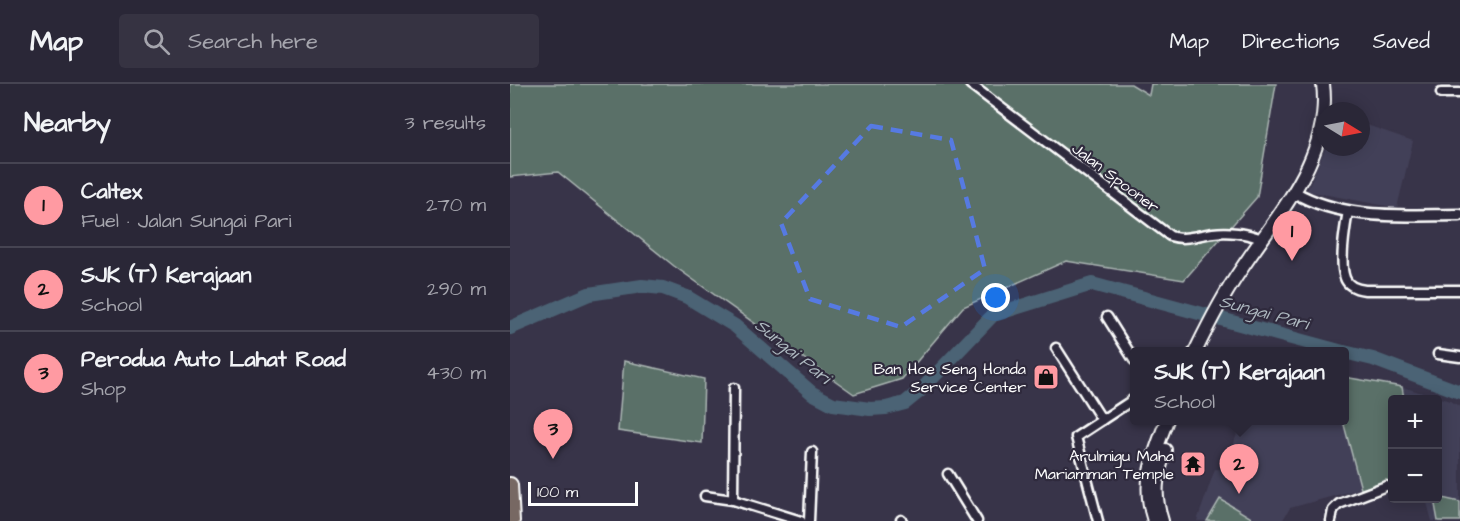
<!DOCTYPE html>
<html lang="en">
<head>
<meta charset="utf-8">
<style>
  :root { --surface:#2a2737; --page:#363342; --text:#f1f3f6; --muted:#a5a5ad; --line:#464452; --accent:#ff9aa2 }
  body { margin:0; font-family:"Architects Daughter",sans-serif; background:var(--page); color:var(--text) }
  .controls { position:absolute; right:18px; bottom:18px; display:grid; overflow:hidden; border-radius:6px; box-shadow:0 3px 15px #0003 }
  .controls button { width:54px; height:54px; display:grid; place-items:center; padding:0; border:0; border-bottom:2px solid var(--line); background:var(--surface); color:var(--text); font:30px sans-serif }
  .compass { position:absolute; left:806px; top:18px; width:54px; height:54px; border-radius:50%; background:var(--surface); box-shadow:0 3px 15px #0003; rotate:100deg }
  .scale { position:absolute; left:18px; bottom:15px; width:110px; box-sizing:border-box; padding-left:6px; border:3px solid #fff; border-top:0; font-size:16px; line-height:21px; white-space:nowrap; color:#fff; -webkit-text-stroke:4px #2f2a3d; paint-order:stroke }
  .you { position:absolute; left:486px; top:214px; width:21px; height:21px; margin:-15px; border:4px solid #fff; border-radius:50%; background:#1a73e8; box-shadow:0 0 0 9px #1a73e833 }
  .badge { display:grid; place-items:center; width:39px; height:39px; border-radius:50%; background:var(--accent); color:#111; font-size:20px; font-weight:700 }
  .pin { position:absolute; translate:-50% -50px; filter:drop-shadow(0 2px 3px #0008) }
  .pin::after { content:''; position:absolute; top:32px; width:21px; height:18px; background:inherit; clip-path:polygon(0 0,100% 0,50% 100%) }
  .popup { position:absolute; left:620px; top:263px; width:219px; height:78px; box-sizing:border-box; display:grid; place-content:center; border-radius:6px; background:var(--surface); filter:drop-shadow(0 2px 4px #0005); font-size:20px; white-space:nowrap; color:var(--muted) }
  .popup b { font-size:22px; color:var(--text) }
  .popup::after { content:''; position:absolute; left:50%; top:100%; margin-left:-12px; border:12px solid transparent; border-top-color:var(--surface) }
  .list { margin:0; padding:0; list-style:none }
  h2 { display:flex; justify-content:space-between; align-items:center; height:78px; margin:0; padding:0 24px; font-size:26px }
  h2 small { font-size:20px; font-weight:400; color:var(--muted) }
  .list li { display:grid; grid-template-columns:39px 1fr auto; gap:18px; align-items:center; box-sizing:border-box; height:84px; padding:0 24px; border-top:2px solid var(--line) }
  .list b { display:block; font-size:22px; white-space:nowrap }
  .list p { margin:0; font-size:20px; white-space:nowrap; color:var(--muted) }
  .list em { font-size:20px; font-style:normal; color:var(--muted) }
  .icon { flex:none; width:33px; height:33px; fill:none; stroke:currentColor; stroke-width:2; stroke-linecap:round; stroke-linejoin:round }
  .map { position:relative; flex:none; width:950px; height:437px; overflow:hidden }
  header { display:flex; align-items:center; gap:36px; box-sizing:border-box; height:84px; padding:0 30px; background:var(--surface); border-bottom:2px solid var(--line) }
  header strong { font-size:28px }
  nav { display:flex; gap:33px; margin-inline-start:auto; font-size:21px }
  .search { width:420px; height:54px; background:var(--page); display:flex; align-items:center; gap:15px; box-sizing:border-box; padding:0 21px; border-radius:6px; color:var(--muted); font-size:22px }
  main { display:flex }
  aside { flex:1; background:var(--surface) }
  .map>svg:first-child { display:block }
  .built { fill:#434058 }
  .green { fill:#5a6f68; stroke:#acb7b4; stroke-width:1.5 }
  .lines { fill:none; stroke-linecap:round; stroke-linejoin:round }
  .river { stroke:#4b6374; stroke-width:14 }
  .minor-casing { stroke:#fff; stroke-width:13 }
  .tertiary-casing { stroke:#fff; stroke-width:15 }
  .secondary-casing { stroke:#fff; stroke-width:16 }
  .primary-casing { stroke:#fff; stroke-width:18 }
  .minor { stroke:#2f2a3d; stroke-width:8 }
  .tertiary { stroke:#2f2a3d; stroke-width:10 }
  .secondary { stroke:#2f2a3d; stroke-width:12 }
  .primary { stroke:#776864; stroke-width:14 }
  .marked { fill:none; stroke:#567ae2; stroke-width:4.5; stroke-dasharray:12 8; stroke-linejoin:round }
  .labels { text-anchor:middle; stroke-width:4.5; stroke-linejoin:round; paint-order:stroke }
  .street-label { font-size:16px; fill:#fff; stroke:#2f2a3d }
  .poi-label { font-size:16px; fill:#fff; stroke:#2f2a3d; text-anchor:end }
  .water-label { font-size:18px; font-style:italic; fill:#aeb9c0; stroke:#2f2a3d }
</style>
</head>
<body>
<header>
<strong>Map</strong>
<div class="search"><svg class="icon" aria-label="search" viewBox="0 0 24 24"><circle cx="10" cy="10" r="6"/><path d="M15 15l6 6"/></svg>Search here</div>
<nav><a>Map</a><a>Directions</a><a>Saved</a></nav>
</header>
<main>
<aside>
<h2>Nearby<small>3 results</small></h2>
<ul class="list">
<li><span class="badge">1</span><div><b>Caltex</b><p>Fuel · Jalan Sungai Pari</p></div><em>270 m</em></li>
<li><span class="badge">2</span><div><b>SJK (T) Kerajaan</b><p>School</p></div><em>290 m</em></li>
<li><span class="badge">3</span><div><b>Perodua Auto Lahat Road</b><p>Shop</p></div><em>430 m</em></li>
</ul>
</aside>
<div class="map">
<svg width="950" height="437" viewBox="0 0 950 437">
  <rect width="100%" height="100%" fill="#383449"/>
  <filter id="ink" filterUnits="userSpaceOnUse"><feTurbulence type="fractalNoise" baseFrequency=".0167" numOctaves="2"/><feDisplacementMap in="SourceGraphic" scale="12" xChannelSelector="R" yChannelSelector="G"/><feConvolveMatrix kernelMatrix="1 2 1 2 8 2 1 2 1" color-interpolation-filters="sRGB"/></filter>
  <g filter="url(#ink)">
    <g class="built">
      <polygon points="851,39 903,57 887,124 797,107 816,63 851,63"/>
      <polygon points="834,293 892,303 940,317 950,322 950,437 922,437 916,415 928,414 928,316 882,316 882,396 780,424 772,437 687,437 705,385 719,386 719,375 731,337 834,336"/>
    </g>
    <g class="green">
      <polygon points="0,0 621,0 639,11 641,0 766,0 747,113 674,196 556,177 453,223 392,295 344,310 164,182 48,88 0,93"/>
      <polygon points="114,277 194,295 192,359 108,347"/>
      <polygon points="834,293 892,303 894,315 882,316 882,396 851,405 833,337"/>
      <polygon points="928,413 950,418 950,437 928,437 924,415 928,414"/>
      <polygon points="710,415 743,435 742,437 697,437"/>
    </g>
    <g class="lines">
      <g class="river">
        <polyline points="0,244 79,210 132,202 153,204 177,213 225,242 302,309 323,320 360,325 376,324 395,319 411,306 483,231 582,200 833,268"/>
        <polyline points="834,268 863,275 950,308"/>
      </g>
      <g class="minor-casing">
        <g id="minor">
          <path d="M 460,0 L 660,152 C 676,157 687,151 703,149 C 717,147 738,149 751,155"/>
          <polyline points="931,9 950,9"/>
          <path d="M 838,127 C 835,144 829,178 835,194 C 838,203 847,205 855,206 L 950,206"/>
          <polyline points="597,233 624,276"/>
          <polyline points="546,264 592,336"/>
          <polyline points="928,270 950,273"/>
          <polyline points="438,390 467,437"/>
          <polyline points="195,412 223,416 291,437"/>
          <polyline points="223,416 224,304"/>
          <polyline points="391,436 392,437"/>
          <polyline points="299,437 302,368"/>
          <polyline points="588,437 566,353 624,315"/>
          <polyline points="821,437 823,426 829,420 876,402"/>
        </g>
      </g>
      <g class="tertiary-casing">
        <path id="tertiary" d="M 784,108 C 834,137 895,131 950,131"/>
      </g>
      <g class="secondary-casing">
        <g id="secondary">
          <path d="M 685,268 C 699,239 714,210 732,184 C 769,128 822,72 813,0"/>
          <path d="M 644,437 C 631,398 643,373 657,336"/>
          <path d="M 652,437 C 643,409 646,394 655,366"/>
        </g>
      </g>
      <g class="primary-casing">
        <polyline id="primary" points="0,401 2,437"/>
      </g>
      <use href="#minor" class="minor"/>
      <use href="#tertiary" class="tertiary"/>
      <use href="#secondary" class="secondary"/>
      <use href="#primary" class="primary"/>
    </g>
  </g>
  <path class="marked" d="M 361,42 L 441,56 L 475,185 L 391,243 L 300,215 L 271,139 Z"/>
  <defs>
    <g id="shop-square" transform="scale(1.35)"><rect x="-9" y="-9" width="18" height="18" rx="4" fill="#ff9aa2" stroke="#2f2a3d"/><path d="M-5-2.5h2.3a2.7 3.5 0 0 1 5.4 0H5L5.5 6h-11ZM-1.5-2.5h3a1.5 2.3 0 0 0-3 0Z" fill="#111"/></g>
    <g id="temple-square" transform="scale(1.35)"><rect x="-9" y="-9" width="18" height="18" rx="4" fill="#ff9aa2" stroke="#2f2a3d"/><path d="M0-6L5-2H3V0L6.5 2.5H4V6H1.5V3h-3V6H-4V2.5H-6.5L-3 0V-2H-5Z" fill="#111"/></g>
  </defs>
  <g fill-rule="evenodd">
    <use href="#shop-square" x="536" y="293"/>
    <use href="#temple-square" x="683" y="380"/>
  </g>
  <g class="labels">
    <g class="street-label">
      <text transform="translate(606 93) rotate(37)" y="6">Jalan Spooner</text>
    </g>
    <g class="poi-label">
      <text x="516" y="290">Ban Hoe Seng Honda<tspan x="516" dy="18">Service Center</tspan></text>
      <text x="664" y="377">Arulmigu Maha<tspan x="664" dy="18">Mariamman Temple</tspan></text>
    </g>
    <g class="water-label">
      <text transform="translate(754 228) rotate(15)" y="6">Sungai Pari</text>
      <text transform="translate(283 267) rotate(39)" y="6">Sungai Pari</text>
    </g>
  </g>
</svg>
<div class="controls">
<button>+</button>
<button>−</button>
</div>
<svg class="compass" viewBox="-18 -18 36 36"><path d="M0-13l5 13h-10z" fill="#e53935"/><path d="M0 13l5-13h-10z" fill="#a5a5ad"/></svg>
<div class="scale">100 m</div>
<div class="you"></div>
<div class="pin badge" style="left:782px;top:177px">1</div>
<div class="pin badge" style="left:729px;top:410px">2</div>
<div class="popup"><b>SJK (T) Kerajaan</b>School</div>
<div class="pin badge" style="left:43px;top:375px">3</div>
</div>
</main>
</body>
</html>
